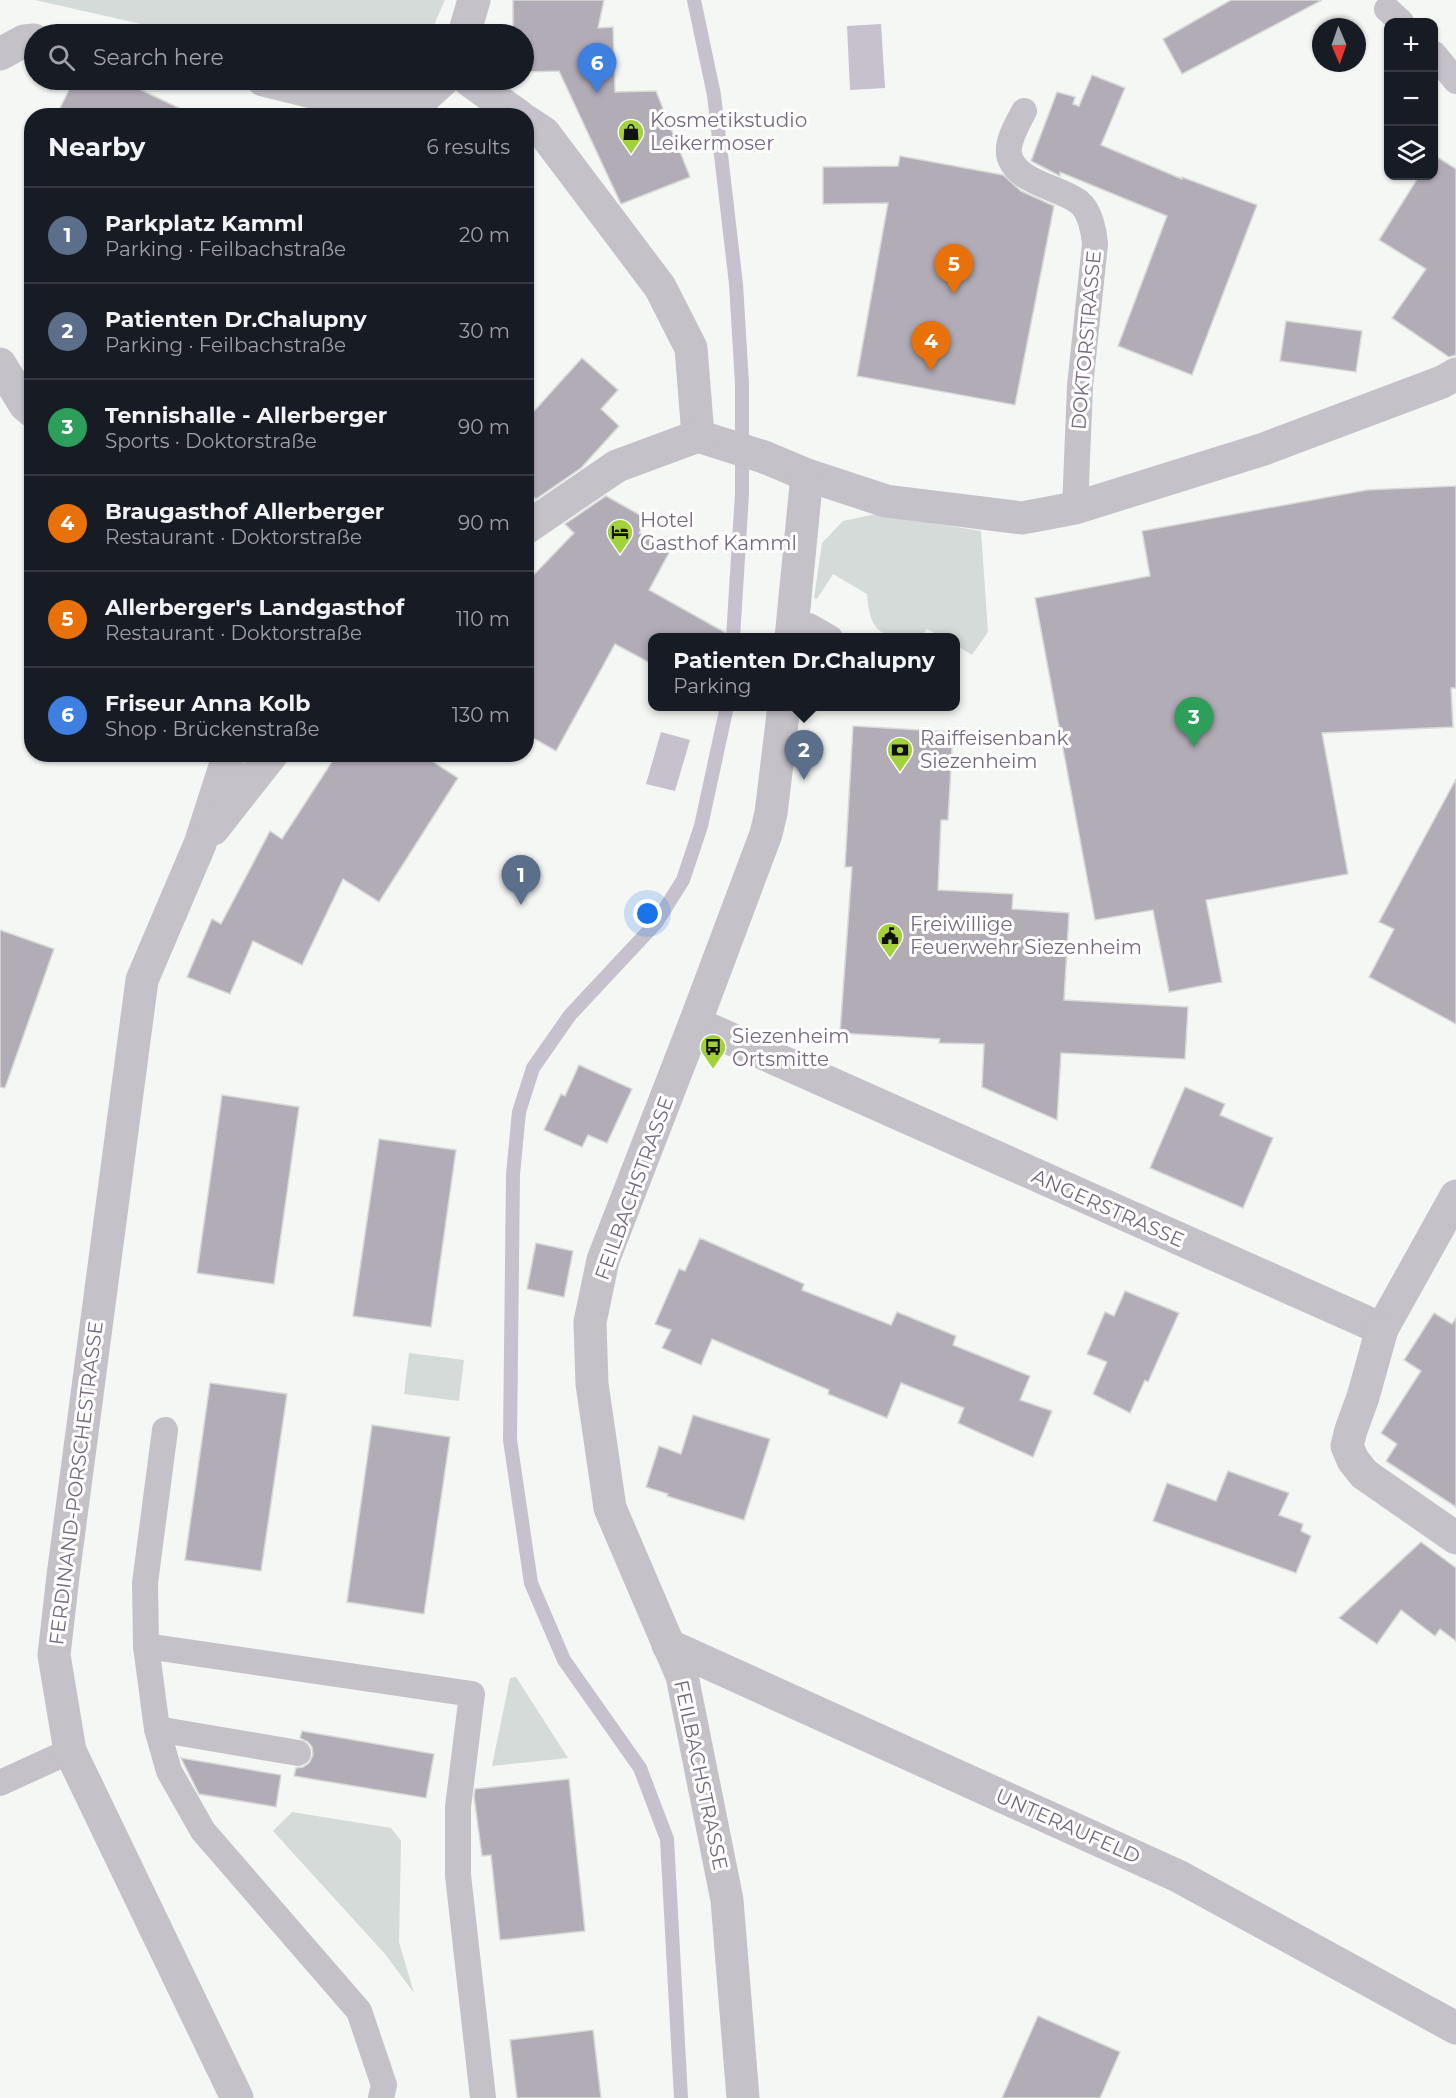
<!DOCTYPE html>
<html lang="en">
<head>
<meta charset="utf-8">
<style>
  :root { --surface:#171b24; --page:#20242c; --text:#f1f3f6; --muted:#9ea1a6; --line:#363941; --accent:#a3d13b }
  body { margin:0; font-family:Montserrat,sans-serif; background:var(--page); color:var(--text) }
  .controls { position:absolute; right:18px; top:18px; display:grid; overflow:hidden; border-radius:12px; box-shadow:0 2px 4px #0004 }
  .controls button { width:54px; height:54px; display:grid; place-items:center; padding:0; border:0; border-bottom:2px solid var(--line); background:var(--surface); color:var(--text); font:30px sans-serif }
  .compass { position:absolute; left:1312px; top:18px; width:54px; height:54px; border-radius:50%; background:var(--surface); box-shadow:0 2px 4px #0004; rotate:178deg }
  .you { position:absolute; left:648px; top:914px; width:21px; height:21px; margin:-15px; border:4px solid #fff; border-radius:50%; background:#1a73e8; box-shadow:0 0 0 9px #1a73e833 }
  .badge { display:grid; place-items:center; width:39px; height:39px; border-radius:50%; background:var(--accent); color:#fff; font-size:20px; font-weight:700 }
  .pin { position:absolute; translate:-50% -50px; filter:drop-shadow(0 2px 3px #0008) }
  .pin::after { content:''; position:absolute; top:32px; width:21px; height:18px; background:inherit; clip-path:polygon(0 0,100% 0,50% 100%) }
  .popup { position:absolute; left:648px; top:633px; width:312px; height:78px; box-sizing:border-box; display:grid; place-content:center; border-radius:12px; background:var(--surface); filter:drop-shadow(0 2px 4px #0005); font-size:20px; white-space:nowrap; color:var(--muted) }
  .popup b { font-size:22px; color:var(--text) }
  .popup::after { content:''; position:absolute; left:50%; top:100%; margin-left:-12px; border:12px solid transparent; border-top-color:var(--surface) }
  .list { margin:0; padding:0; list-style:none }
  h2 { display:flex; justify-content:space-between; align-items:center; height:78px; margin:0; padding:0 24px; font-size:26px }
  h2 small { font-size:20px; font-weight:400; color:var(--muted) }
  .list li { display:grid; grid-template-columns:39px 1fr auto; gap:18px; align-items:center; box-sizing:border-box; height:96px; padding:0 24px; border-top:2px solid var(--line) }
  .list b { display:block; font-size:22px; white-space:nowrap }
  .list p { margin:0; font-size:20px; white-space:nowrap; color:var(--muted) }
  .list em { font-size:20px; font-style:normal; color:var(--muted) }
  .icon { flex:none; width:33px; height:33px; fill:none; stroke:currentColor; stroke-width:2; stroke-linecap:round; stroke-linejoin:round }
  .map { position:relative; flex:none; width:1456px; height:2098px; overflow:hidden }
  .search { position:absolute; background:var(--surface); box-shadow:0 2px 4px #0004; left:24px; top:24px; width:510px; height:66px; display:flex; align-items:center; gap:15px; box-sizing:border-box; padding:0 21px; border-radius:33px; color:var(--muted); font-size:22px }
  .panel { position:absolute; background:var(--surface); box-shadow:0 2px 4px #0004; left:24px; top:108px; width:510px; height:654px; border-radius:24px }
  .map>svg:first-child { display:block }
  .green { fill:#d4dbd9 }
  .water { fill:#c6c1cd }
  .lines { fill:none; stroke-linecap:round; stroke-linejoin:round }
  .stream { stroke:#c6c1cd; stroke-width:14 }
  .building { fill:#b2acb7; stroke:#d7d9d7; stroke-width:1.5 }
  .service { stroke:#c4c1c8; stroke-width:26 }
  .minor { stroke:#c4c1c8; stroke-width:33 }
  .labels { text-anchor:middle; stroke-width:6; stroke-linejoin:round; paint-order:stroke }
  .poi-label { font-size:20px; fill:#766982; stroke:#fff; text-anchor:start }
  .street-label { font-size:20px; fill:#766982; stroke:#fff }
</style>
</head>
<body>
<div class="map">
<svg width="1456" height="2098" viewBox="0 0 1456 2098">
  <rect width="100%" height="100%" fill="#f5f7f5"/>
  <g class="green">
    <polygon points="35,0 445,0 430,34 185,34"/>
    <path d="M 876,514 L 981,531 L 988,632 L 972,655 L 956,645 L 956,638 L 942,637 L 927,629 L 921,637 C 882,638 870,635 867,594 L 833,574 L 817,599 L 814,598 L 822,543 L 843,521 Z"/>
    <polygon points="409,1353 464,1360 459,1401 404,1394"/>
    <polygon points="516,1677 568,1758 492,1766 510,1678"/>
    <polygon points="292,1812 391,1828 401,1841 399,1942 414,1993 385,1954 273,1831"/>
  </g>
  <g class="water">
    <polygon points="881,24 885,88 850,90 847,26"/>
    <polygon points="661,732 690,740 675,791 646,784"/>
  </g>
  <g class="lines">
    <g class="stream">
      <polyline points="694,0 714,95 736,284 742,384 742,494 733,638"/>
      <polyline points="681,2098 667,1839 640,1768 564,1660 531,1583 510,1440 513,1174 519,1112 533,1068 570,1015 656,923 683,880 701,826 727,706"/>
    </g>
  </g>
  <g class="building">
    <polygon points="513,0 604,0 598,28 613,27 615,92 656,91 690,177 621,204 559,71 524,72 524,34 513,34"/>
    <polygon points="1231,0 1322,0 1182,74 1163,39"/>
    <polygon points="1092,75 1125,88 1101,145 1182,179 1182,177 1257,205 1192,375 1118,346 1167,216 1060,172 1060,176 1031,161 1057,92 1075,97 1073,104 1079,106"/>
    <polygon points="74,80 120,80 196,116 56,116"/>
    <polygon points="1434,155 1456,169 1456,355 1449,357 1392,318 1426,269 1379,240 1419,176 1434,176"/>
    <polygon points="900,156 1003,175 1021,191 1054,206 1015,405 857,376 888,203 823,204 823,167 898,166"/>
    <polygon points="1286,321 1362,331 1356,372 1280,361"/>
    <polygon points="582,358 618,390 601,409 619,426 581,468 536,499 526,490 526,420"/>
    <polygon points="1456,486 1456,688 1451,688 1453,727 1322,733 1348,874 1206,900 1222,982 1169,992 1153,910 1095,920 1035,598 1150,576 1142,531 1367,490"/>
    <polygon points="606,496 647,519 639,533 671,549 649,590 735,638 652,638 652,664 615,644 556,751 526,734 526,583 574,533 565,524"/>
    <polygon points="853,726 953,732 948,820 941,820 938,890 1013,894 1012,909 1069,913 1064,1000 1188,1007 1185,1059 1061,1053 1057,1120 982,1087 984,1044 939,1043 940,1039 840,1033 852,867 845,867"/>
    <polygon points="337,754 421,754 458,778 379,902 343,879 302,965 253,941 230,994 187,977 212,919 221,924 270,831 282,839"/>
    <polygon points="1456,779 1456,1024 1369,977 1394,929 1379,922"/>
    <polygon points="0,930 54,949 5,1088 0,1087"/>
    <polygon points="579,1065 632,1089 607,1143 588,1135 582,1147 544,1130 561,1094 565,1096"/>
    <polygon points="1185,1087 1225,1104 1220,1115 1273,1138 1243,1208 1150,1168"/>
    <polygon points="222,1095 299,1107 274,1284 197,1273"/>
    <polygon points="379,1139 456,1150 431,1327 353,1316"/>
    <polygon points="700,1238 804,1284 802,1290 891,1325 897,1312 956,1336 953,1345 1030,1376 1020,1400 1052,1411 1033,1457 958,1423 964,1408 901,1383 887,1418 828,1394 829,1390 712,1339 701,1365 662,1348 671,1330 655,1324 679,1269 685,1271"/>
    <polygon points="536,1243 573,1251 564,1297 527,1289"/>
    <polygon points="1125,1291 1179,1313 1148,1382 1145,1380 1130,1413 1093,1394 1107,1362 1087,1354 1105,1312 1114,1316"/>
    <polygon points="1434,1313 1452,1324 1456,1318 1456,1507 1386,1461 1397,1444 1381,1433 1421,1371 1404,1360"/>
    <polygon points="210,1383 287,1394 261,1571 185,1560"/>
    <polygon points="693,1415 770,1439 744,1520 667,1496 668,1494 646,1487 659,1446 681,1454"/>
    <polygon points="372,1425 450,1437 424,1614 347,1602"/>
    <polygon points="1228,1471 1289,1493 1279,1515 1303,1524 1301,1531 1311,1536 1296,1573 1153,1521 1167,1483 1216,1501"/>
    <polygon points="1421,1542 1456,1568 1456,1641 1440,1629 1435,1636 1401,1610 1377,1644 1339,1618"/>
    <polygon points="302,1731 434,1754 426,1798 294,1776 296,1768 303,1767 309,1763 313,1755 312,1747 308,1742 300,1738"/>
    <polygon points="181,1758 281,1775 276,1807 199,1794"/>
    <polygon points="569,1779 585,1931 500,1940 491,1855 482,1856 474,1796 475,1789"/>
    <polygon points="1038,2016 1120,2052 1100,2098 1002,2098"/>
    <polygon points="593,2030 601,2098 517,2098 510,2040"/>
  </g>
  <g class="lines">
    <g class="service">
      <polyline points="1387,9 1401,22"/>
      <polyline points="1434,54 1456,81"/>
      <path d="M 1024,111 C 1018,123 1007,140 1009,154 C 1014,182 1059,187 1079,202 C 1090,211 1094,231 1095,244 L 1080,386 L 1075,508"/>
      <polyline points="792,625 809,626 830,638"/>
      <polyline points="146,1646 145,1583 165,1430"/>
      <polyline points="157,1729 298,1753"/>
      <polyline points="0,1783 70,1751"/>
      <polyline points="381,2098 384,2085 359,2011 203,1831 169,1771 157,1729 146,1646 472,1694 458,1807 458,1875 483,2098"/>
    </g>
    <g class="minor">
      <polyline points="464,34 474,0"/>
      <polyline points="0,54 24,41 34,40"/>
      <polyline points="263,80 369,106 422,99 443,80"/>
      <polyline points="469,80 519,116"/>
      <polyline points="526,121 544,133 660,287 691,348 698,436"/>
      <polyline points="0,364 25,405 32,411"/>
      <polyline points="698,436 764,457 807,475 886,501 1022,518 1075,508 1264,449 1442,382 1456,374"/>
      <polyline points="526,528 617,466 698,436"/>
      <polyline points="791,638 807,475"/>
      <polyline points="229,754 200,844 142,980 63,1576 54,1655 70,1751 237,2098"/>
      <polyline points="213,829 272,754"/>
      <polyline points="695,1023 1382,1329 1456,1196"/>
      <polyline points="1382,1329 1363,1397 1351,1430 1347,1446 1353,1460 1364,1474 1456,1538"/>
      <polyline points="668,1645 1178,1876 1456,2028"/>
      <polyline points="743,2098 727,1900 682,1676 610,1508 592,1384 590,1322 603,1260 695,1023 766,834 771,813 784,706"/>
    </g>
  </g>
  <defs>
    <g id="shop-pin" transform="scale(1.35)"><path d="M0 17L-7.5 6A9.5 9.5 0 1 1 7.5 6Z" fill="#a3d13b" stroke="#fff"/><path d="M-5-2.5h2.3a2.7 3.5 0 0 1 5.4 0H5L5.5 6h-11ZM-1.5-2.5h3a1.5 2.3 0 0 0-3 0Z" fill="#111"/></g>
    <g id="hotel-pin" transform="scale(1.35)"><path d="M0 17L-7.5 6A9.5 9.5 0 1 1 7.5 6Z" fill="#a3d13b" stroke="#fff"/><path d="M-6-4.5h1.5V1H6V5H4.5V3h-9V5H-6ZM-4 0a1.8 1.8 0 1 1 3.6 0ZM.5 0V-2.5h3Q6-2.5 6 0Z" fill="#111"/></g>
    <g id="bank-pin" transform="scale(1.35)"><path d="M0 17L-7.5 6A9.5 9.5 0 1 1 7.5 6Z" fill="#a3d13b" stroke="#fff"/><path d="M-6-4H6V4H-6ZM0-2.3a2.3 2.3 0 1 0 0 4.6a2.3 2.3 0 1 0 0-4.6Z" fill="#111"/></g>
    <g id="civic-pin" transform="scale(1.35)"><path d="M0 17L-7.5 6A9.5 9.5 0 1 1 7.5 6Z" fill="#a3d13b" stroke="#fff"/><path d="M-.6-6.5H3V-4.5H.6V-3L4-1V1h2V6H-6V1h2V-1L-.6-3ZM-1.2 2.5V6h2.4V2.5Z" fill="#111"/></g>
    <g id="bus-pin" transform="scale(1.35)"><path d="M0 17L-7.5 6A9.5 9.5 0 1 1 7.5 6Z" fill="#a3d13b" stroke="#fff"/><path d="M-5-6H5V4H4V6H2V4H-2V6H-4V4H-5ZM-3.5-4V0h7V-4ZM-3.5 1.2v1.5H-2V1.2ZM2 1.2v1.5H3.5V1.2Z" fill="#111"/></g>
  </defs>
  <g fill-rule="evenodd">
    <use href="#shop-pin" x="631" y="132"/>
    <use href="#hotel-pin" x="620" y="532"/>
    <use href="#bank-pin" x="900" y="750"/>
    <use href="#civic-pin" x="890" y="936"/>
    <use href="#bus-pin" x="713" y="1047"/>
  </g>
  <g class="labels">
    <g class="poi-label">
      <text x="650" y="127">Kosmetikstudio<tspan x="650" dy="23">Leikermoser</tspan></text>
      <text x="640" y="527">Hotel<tspan x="640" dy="23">Gasthof Kamml</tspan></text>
      <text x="920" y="745">Raiffeisenbank<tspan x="920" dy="23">Siezenheim</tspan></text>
      <text x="910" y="931">Freiwillige<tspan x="910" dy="23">Feuerwehr Siezenheim</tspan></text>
      <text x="732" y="1043">Siezenheim<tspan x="732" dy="23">Ortsmitte</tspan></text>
    </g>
    <g class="street-label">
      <text transform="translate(1086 340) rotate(-85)" y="7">DOKTORSTRASSE</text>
      <text transform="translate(634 1188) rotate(-70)" y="7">FEILBACHSTRASSE</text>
      <text transform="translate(1108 1208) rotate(24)" y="7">ANGERSTRASSE</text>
      <text transform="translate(76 1483) rotate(-83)" y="7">FERDINAND-PORSCHESTRASSE</text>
      <text transform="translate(701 1775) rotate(78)" y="7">FEILBACHSTRASSE</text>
      <text transform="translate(1068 1826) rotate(24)" y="7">UNTERAUFELD</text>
    </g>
  </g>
</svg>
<div class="controls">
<button>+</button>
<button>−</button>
<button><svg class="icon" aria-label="layers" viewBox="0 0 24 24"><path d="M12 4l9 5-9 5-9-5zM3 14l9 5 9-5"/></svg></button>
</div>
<svg class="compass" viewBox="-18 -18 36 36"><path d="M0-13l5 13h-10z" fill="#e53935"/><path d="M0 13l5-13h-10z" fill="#9ea1a6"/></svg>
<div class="you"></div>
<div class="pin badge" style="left:521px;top:905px;background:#5c6f8a">1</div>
<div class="pin badge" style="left:804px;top:780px;background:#5c6f8a">2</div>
<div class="popup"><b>Patienten Dr.Chalupny</b>Parking</div>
<div class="pin badge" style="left:1194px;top:747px;background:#2e9e5b">3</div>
<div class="pin badge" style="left:931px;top:371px;background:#e8710a">4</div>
<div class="pin badge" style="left:954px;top:294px;background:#e8710a">5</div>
<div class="pin badge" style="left:597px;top:93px;background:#3f7fe0">6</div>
<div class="search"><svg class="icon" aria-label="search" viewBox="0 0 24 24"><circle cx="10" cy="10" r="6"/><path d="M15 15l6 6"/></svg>Search here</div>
<section class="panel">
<h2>Nearby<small>6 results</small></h2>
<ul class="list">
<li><span class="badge" style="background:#5c6f8a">1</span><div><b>Parkplatz Kamml</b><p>Parking · Feilbachstraße</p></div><em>20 m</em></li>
<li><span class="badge" style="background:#5c6f8a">2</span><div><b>Patienten Dr.Chalupny</b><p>Parking · Feilbachstraße</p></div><em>30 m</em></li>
<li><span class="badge" style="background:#2e9e5b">3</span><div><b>Tennishalle - Allerberger</b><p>Sports · Doktorstraße</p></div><em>90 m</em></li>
<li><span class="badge" style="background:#e8710a">4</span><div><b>Braugasthof Allerberger</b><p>Restaurant · Doktorstraße</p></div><em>90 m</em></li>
<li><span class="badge" style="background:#e8710a">5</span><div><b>Allerberger's Landgasthof</b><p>Restaurant · Doktorstraße</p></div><em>110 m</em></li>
<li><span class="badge" style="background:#3f7fe0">6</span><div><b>Friseur Anna Kolb</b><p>Shop · Brückenstraße</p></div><em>130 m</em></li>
</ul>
</section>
</div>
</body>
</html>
